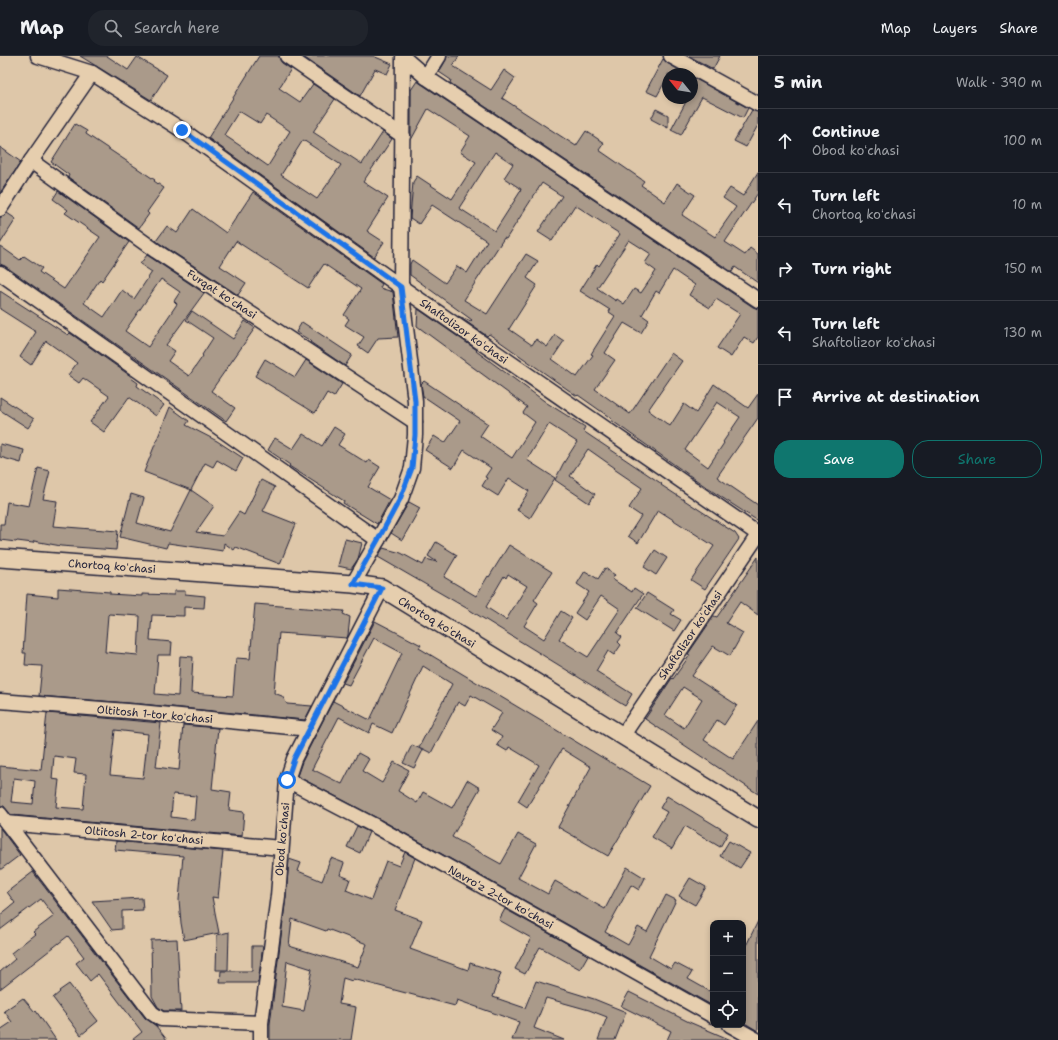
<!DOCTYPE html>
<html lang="en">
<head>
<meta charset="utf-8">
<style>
  :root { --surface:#171b24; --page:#20242c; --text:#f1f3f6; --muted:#9ea1a6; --line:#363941; --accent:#0f766e }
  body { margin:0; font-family:"Shantell Sans",sans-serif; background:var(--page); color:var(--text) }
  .controls { position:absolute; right:12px; bottom:12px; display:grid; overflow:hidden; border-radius:8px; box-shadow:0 2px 6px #0003 }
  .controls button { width:36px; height:36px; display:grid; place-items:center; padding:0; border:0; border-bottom:1px solid var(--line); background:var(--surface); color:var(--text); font:20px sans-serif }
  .compass { position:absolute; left:662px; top:12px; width:36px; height:36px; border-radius:50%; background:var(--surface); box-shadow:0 2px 6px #0003; rotate:300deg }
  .stop { position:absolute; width:12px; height:12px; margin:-9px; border:3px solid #1a73e8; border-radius:50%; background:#fff }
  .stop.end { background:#1a73e8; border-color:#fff; box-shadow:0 1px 4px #0008 }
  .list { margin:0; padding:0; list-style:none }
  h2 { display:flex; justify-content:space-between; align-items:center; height:52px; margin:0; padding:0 16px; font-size:17px }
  h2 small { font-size:13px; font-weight:400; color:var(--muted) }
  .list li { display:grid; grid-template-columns:26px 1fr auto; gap:12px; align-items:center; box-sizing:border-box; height:64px; padding:0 16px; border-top:1px solid var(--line) }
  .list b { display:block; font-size:15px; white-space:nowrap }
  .list p { margin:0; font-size:13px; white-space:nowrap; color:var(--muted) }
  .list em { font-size:13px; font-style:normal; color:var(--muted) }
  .actions { display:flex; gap:8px; padding:12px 16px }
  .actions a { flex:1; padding:9px 0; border:1px solid var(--accent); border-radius:16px; text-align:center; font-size:14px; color:var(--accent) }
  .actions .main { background:var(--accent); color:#fff }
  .icon { flex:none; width:22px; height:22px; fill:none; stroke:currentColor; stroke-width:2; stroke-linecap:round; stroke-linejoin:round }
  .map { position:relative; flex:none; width:758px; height:984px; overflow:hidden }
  header { display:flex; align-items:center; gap:24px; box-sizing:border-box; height:56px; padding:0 20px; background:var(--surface); border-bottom:1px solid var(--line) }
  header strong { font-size:19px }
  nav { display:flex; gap:22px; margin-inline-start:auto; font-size:14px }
  .search { width:280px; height:36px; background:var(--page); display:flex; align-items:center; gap:10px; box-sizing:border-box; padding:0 14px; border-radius:16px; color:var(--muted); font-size:15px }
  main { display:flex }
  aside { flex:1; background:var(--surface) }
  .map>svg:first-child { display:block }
  .building { fill:#aa9a8a; stroke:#22223b; fill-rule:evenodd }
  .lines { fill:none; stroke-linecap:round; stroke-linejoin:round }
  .minor-casing { stroke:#22223b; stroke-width:17 }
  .major-casing { stroke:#22223b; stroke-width:20 }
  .minor { stroke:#e6ceae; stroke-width:14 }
  .major { stroke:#e6ceae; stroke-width:17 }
  .route { stroke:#1a73e8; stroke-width:5 }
  .labels { text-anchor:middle; stroke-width:3.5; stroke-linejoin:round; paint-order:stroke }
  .street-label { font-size:11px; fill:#22223b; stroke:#e6ceae }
</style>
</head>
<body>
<header>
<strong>Map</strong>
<div class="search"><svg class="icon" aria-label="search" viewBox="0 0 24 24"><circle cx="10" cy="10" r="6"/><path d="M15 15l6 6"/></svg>Search here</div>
<nav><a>Map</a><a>Layers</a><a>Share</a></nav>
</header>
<main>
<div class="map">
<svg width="758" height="984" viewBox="0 0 758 984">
  <rect width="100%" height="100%" fill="#dec7a9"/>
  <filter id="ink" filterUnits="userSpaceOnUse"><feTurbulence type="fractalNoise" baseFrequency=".025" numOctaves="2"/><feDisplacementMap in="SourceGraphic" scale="8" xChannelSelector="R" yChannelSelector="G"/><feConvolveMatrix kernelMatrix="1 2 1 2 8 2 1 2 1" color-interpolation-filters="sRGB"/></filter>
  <g filter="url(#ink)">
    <g class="building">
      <polygon points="80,0 107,0 128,14 137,1 167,19 151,44"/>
      <path d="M 259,0 L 279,0 L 280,4 L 282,7 L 291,13 L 279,32 L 300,46 L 313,28 L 335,43 L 313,76 L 362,108 L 383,76 L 392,83 L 363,126 L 388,142 L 367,175 L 384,186 L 374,201 L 208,82 ZM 239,55 L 260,68 L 266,59 L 290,75 L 268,110 L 245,94 L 245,93 L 224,79 ZM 303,84 L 341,109 L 317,143 L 281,119 Z"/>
      <polygon points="302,0 373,0 392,8 387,18 375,13 360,40"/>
      <polygon points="447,0 459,0 453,10 491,34 504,14 515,22 502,42 576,90 586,75 604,87 599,94 644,125 641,129 665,146 677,127 695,139 682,159 715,181 736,151 723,142 730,132 743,140 758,116 758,137 725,186 745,199 750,192 758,198 758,227 735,211 732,216 450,27 451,24 439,16 446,4"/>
      <polygon points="689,0 720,0 713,13"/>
      <polygon points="663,3 667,7 686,18 668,18 668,20 657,40 646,35"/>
      <polygon points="692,21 748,52 743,62 702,41 681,79 671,74 688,42 692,42"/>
      <path d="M 417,25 L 753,251 L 758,253 L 758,281 L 754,287 L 744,281 L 731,301 L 717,292 L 740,258 L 716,243 L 710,252 L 689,239 L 695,229 L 673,214 L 659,237 L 656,235 L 642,259 L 649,264 L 641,277 L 624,267 L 605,297 L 615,304 L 595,333 L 630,358 L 671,297 L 682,305 L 648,354 L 670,370 L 684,348 L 696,357 L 714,328 L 748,352 L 758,338 L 758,362 L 717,421 L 758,449 L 758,465 L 709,433 L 645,388 L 611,364 L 612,363 L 578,339 L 577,340 L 489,278 L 487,280 L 458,260 L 471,265 L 472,264 L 410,219 L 410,208 L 412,204 L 445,227 L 457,210 L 467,217 L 487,185 L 432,149 L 419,168 L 410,162 L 413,126 L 417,120 L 452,143 L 476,106 L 460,96 L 470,80 L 428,53 L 411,84 L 411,34 ZM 495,96 L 513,108 L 504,122 L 521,133 L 520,136 L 495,175 L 459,152 ZM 542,127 L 562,140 L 538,176 L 552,185 L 575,149 L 620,178 L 599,210 L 597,208 L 580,235 L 610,254 L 609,256 L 615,260 L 591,298 L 593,299 L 577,321 L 552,303 L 564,285 L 555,279 L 547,291 L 536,283 L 532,289 L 509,273 L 537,229 L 527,222 L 538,205 L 526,198 L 487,258 L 464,244 L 504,182 L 506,183 ZM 629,184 L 651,198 L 645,207 L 656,215 L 641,237 L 634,233 L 624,248 L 617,243 L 616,245 L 597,232 ZM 717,346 L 740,361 L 723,386 L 724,387 L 708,411 L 685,394 Z"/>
      <polygon points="656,53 668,59 668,72 651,63"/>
      <polygon points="752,54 758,56 758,69 746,91 734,85"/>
      <polygon points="75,68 87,75 86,78 155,124 154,125 164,132 147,156 149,158 139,172 68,121 69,119 51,106"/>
      <polygon points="0,91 21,106 0,137"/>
      <path d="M 58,135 L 129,186 L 102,225 L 100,223 L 84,247 L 104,261 L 122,234 L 134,243 L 152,216 L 140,208 L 147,199 L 204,237 L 166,289 L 175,295 L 168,305 L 189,320 L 203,300 L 202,299 L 213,282 L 186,264 L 192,255 L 233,283 L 245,265 L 255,272 L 211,335 L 235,352 L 226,365 L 5,210 L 0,208 L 0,190 L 20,204 L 24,200 L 42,212 L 39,216 L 64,233 L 100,181 L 65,157 L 68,154 L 53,143 ZM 161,223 L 180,236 L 174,245 L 177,248 L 148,291 L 125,275 Z"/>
      <polygon points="253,136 382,228 380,232 393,236 398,281 378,282 368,297 358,290 364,281 345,269 349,263 344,259 361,233 324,208 308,232 236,185 220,210 246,227 238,239 156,185 167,170 177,177 193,153 226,177"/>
      <polygon points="7,157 16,163 0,188 0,161 4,160"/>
      <polygon points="0,235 68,279 70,277 132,321 131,322 138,327 137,330 164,349 156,360 129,341 104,376 90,366 109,340 83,322 79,327 68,319 77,307 46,285 31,309 20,301 36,276 0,253"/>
      <polygon points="418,253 477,294 476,295 547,347 585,371 583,375 662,428 661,429 735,477 739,483 705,533 691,524 714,490 658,454 638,487 628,480 641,460 629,452 642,432 614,413 615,412 588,393 570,420 595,438 589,447 555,424 563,408 577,386 549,368 527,404 555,422 530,462 517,454 529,435 509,422 498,440 482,430 487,422 485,421 491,412 464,394 453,412 425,394 434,380 445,387 460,365 423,340 421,328 424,325 488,368 480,380 512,402 535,366 523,357 527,351 417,270"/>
      <polygon points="302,266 352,299 345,310 310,286 311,285 296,276"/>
      <polygon points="265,303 295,321 306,304 342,328 334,341 327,337 315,357 255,320"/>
      <polygon points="0,341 34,363 28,372 0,354"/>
      <polygon points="170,351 189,365 186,369 217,385 243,402 236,415 217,404 213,411 205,407 191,434 144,416"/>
      <polygon points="334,371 345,378 338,389 367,407 369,404 380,411 368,431 390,444 377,468 343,447 344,445 289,410 290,409 268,394 275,382 293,393 303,378 322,390"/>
      <polygon points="0,388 24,394 21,407 0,401"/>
      <polygon points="38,412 50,415 43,443 57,445 53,470 118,475 116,494 61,490 34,485 33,487 17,485 16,486 0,484 0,468 4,468 7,446 29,450"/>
      <polygon points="261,424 275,431 263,455 296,468 280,508 236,491 234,494 224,487 223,495 168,487 166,492 120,481 131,438 144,442 137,467 170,476 191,434 214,450 196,476 223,480 239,456 244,459"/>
      <polygon points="409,446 420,452 402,484 391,477"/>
      <polygon points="345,483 362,487 358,503 351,513 338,510"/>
      <path d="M 436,486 L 457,499 L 444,521 L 476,540 L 488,520 L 489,521 L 509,489 L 552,516 L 534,544 L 538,547 L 524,570 L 544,583 L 561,555 L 572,562 L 559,583 L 588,601 L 620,553 L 601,540 L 585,564 L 575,557 L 589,536 L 577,528 L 585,515 L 598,523 L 605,512 L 615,519 L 612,523 L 632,536 L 634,532 L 643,538 L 617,577 L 622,581 L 618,586 L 621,589 L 614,599 L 608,595 L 596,615 L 632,638 L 625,650 L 468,553 L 378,501 L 383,492 L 401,497 L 423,509 L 426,503 L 437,506 L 428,500 ZM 508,518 L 527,530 L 506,564 L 486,551 L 504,520 L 506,522 Z"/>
      <polygon points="655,494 667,502 656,519 644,511"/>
      <path d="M 758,501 L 758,559 L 740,546 L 726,567 L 743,577 L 730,600 L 713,590 L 692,620 L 737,649 L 724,669 L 717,664 L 704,684 L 733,703 L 758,665 L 758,738 L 645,663 L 672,622 L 673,623 L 690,599 L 688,598 L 714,560 L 717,561 ZM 683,631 L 702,643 L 684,672 L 665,659 Z"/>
      <path d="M 58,532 L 110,536 L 110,538 L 142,540 L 142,538 L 174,539 L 174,535 L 185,535 L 185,538 L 205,540 L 204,552 L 184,551 L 184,560 L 152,559 L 150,584 L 172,586 L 171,599 L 158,599 L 155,638 L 178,640 L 180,600 L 193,601 L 191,637 L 233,640 L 236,602 L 250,603 L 255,548 L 344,555 L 343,558 L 350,561 L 348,579 L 347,582 L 279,577 L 274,637 L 282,640 L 287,648 L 312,650 L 305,664 L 141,648 L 39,640 L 42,610 L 25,609 L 26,597 L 23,597 L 27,538 L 58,541 ZM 109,558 L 140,560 L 138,599 L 105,596 L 108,559 Z"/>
      <polygon points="647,537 674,554 671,558 681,564 674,575 637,552"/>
      <polygon points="375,565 421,589 419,592 650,730 608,800 558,771 591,711 562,693 527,751 518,745 539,709 509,691 507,695 497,689 502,681 491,674 502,657 471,639 465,650 458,646 431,697 419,691 452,628 423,610 392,677 373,668 369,677 339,661 312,713 342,728 358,697 369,703 362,715 382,727 394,706 409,714 398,735 417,747 423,736 452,752 467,724 480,732 452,781 501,808 518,778 536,788 518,822 548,838 555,825 605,853 627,811 645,822 639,834 631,829 605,876 628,889 638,871 647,876 666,839 676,844 649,900 671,913 675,907 692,916 688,923 713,937 713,950 381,764 297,720 302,706 333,645 370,664 402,597 374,582 349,629 343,627"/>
      <path d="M 47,657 L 161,667 L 156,711 L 179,714 L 183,669 L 218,672 L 212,733 L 231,736 L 229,754 L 244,756 L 242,780 L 11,759 L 6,753 L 4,750 L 0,750 L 0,710 L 41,714 ZM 115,674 L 148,678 L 143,722 L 110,719 ZM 54,700 L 76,703 L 74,717 L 86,718 L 83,753 L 56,751 L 59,724 L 52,723 ZM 14,722 L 35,725 L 33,748 L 11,746 ZM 173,738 L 196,740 L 194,764 L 171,761 Z"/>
      <polygon points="412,689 423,694 414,712 403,707"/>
      <polygon points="667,740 728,777 720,791 685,770 672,793 652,781 667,756 660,752"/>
      <polygon points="357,770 369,776 360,797 347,791"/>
      <polygon points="0,772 20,799 0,814"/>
      <polygon points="116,785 223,795 218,842 212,841 219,877 184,884 181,867 179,844 183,800 115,794"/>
      <polygon points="729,785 750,797 740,812 720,800"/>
      <path d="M 405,796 L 415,802 L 395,854 L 422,864 L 410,893 L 468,914 L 470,907 L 501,917 L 493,941 L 525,952 L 536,925 L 594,943 L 626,956 L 615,984 L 598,984 L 607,961 L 589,954 L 546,942 L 534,972 L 564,984 L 512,984 L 519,966 L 457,944 L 455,950 L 353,923 L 352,925 L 343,922 L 339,948 L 356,951 L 351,984 L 270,984 L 270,968 L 286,841 L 289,803 L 301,807 L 298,815 L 322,825 L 331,802 L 344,807 L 340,819 L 350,823 L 346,834 L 371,844 L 386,805 L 399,810 ZM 292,863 L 326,875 L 327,873 L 367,888 L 358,911 L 289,890 ZM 287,905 L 312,913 L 304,955 L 282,951 Z"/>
      <polygon points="33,816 145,962 156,970 167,984 132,984 142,976 98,918 90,925 76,907 84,901 68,880 0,933 0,916 15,903 11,897 35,878 33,876 54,860 41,843 0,874 0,859 15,847 7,836"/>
      <polygon points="690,822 706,831 695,849 679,840"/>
      <polygon points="142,842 143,854 122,855 122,873 112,874 92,845"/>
      <polygon points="505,853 588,899 580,913 540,891 525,918 515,913 531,882 499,864"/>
      <polygon points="758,865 758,975 743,966 743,896"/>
      <polygon points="229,876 228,914 216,914 217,879"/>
      <polygon points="177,883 181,955 164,955 158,951 152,940 151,884"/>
      <polygon points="252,890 263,890 258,927 220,927 221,915 252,915"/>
      <polygon points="69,928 98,965 81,979 53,942 60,936 59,935"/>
      <polygon points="629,936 689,966 731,984 667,984 671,975 621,950"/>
      <polygon points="23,942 35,956 36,955 56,984 0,984 0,974 12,966 4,955"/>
    </g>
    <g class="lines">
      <g class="minor-casing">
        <g id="minor">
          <polyline points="38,0 92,17 182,74 401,231 758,478"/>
          <polyline points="287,0 403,80"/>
          <polyline points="671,0 758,48"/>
          <polyline points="426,21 439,0"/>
          <polyline points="31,105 156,195 415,366"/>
          <polyline points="0,153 31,105 92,17"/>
          <polyline points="0,217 378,484"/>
          <polyline points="353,528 401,443 412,412 415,379 415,345 401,231 403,1 426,21 758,244"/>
          <polyline points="0,645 140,656 310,673"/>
          <polyline points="623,679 758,479"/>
          <polyline points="287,724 377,771 713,960"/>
          <polyline points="0,758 152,957 161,963 261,967"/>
          <polyline points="7,767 281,792"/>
          <polyline points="730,969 757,984"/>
          <polyline points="261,984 261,967 278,840 287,724 294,703 382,532"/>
        </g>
      </g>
      <g class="major-casing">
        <polyline id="major" points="0,502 353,528 382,532 758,763"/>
      </g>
      <use href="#minor" class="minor"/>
      <use href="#major" class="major"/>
    </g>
  </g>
  <g class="lines" filter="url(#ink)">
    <polyline class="route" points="182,74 401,231 415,345 415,379 412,412 400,443 378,484 353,528 382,532 294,703 287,724"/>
  </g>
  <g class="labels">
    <g class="street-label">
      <text transform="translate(222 238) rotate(33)" y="4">Furqat koʻchasi</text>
      <text transform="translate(464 275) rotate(35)" y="4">Shaftolizor koʻchasi</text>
      <text transform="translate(112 510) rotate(4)" y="4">Chortoq koʻchasi</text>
      <text transform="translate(437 566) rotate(31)" y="4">Chortoq koʻchasi</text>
      <text transform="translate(690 579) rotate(-56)" y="4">Shaftolizor koʻchasi</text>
      <text transform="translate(155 658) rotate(5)" y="4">Oltitosh 1-tor koʻchasi</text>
      <text transform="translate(144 779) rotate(5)" y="4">Oltitosh 2-tor koʻchasi</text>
      <text transform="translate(282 783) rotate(-85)" y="4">Obod koʻchasi</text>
      <text transform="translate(501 841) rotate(29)" y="4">Navroʻz 2-tor koʻchasi</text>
    </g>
  </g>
</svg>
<div class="controls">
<button>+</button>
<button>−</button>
<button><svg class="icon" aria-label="locate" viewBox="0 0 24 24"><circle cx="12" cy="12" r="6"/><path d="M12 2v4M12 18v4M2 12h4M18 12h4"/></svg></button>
</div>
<svg class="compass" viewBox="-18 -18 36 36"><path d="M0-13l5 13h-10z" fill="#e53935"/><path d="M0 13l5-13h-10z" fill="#9ea1a6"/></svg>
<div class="stop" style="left:287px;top:724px"></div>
<div class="stop end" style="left:182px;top:74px"></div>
</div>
<aside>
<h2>5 min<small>Walk · 390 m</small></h2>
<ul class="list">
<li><svg class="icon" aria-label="ahead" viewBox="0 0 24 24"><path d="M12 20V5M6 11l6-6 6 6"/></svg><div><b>Continue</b><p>Obod koʻchasi</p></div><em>100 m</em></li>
<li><svg class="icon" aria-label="left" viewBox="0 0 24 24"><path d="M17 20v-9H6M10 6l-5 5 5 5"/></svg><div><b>Turn left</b><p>Chortoq koʻchasi</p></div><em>10 m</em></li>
<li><svg class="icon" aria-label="right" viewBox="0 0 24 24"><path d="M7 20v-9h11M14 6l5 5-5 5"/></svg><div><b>Turn right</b></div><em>150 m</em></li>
<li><svg class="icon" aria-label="left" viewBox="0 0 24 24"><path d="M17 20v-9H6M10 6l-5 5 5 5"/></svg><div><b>Turn left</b><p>Shaftolizor koʻchasi</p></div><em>130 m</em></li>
<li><svg class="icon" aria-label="arrive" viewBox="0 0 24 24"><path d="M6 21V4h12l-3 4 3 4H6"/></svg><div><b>Arrive at destination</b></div></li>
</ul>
<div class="actions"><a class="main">Save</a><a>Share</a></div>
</aside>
</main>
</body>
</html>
